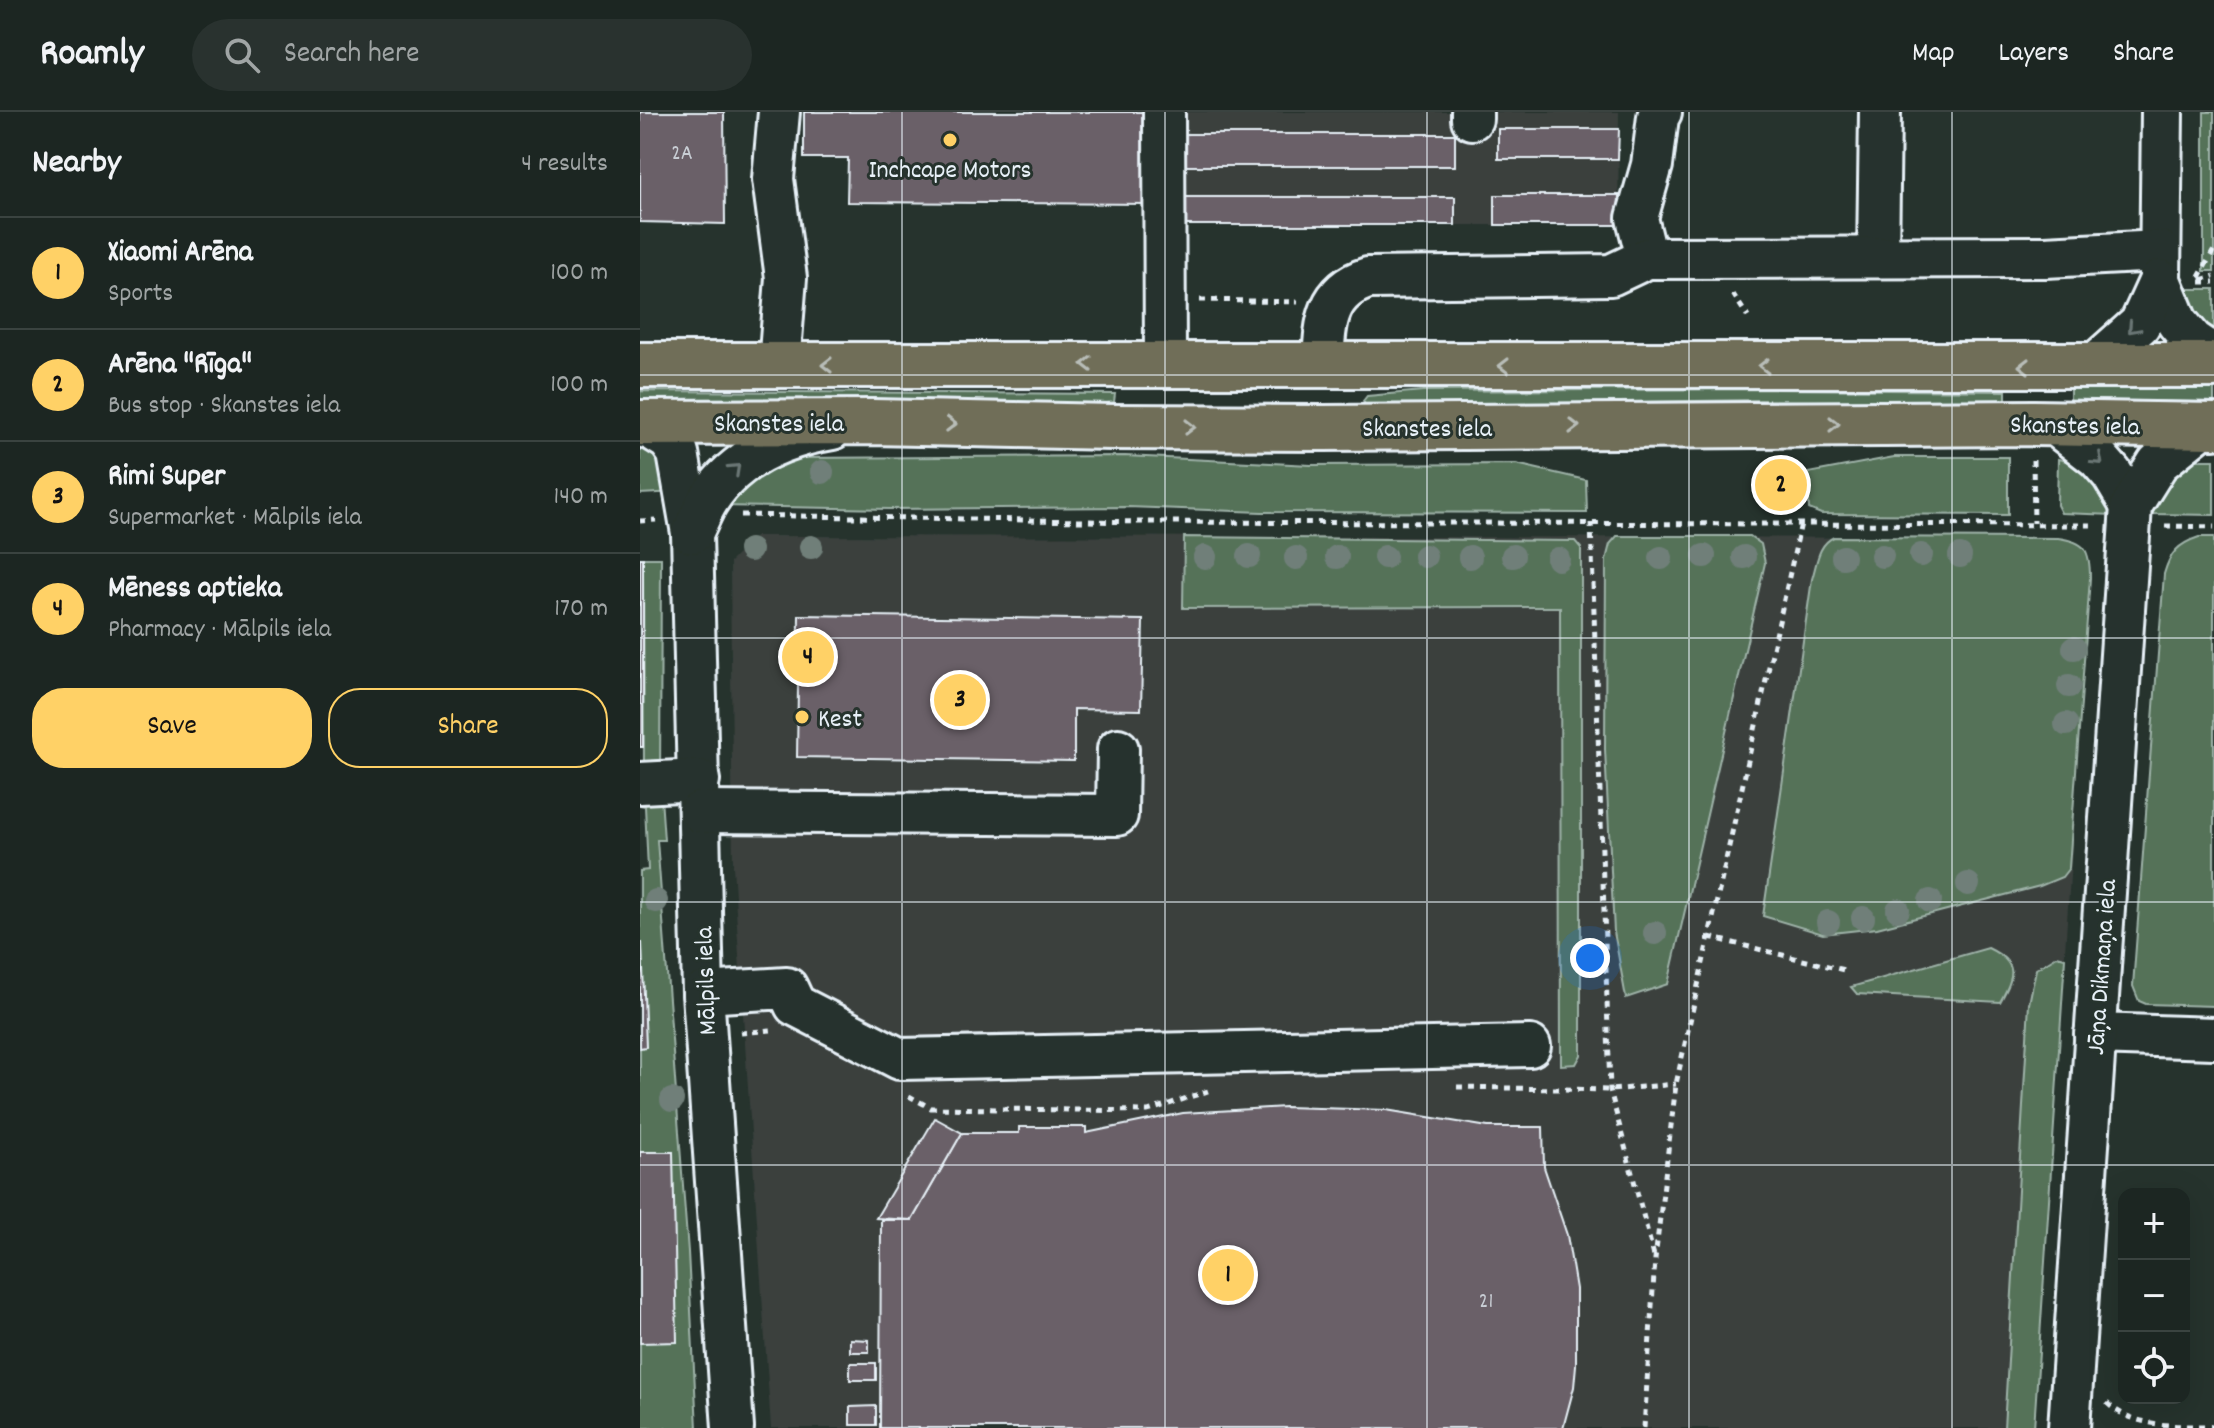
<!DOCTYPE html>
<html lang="en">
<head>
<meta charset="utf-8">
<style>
  :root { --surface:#1c2622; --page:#29322f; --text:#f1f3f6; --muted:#a0a5a5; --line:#3a4340; --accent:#ffd166 }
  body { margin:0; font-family:Dekko,sans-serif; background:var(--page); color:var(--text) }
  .controls { position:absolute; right:24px; bottom:24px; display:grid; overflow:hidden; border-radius:16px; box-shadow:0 8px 32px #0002 }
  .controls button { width:72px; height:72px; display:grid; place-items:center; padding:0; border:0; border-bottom:2px solid var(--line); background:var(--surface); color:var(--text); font:40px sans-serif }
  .you { position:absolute; left:950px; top:846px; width:28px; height:28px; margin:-20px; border:6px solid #fff; border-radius:50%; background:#1a73e8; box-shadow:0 0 0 12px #1a73e833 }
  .badge { display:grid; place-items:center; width:52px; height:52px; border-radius:50%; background:var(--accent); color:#111; font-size:26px; font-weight:700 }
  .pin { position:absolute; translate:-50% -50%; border:4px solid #fff; box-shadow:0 2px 8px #0006 }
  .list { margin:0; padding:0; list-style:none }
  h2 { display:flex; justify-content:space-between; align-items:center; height:104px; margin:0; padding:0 32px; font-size:34px }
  h2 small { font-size:26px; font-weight:400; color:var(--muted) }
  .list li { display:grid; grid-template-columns:52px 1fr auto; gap:24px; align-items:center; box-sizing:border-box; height:112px; padding:0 32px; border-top:2px solid var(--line) }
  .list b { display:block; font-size:30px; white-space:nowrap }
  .list p { margin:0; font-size:26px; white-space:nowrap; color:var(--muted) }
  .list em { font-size:26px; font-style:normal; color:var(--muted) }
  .actions { display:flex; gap:16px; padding:24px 32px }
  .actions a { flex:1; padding:18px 0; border:2px solid var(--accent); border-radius:32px; text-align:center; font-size:28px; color:var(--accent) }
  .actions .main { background:var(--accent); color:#111 }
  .icon { flex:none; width:44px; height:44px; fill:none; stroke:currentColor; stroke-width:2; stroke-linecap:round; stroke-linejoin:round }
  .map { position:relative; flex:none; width:1574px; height:1316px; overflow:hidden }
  header { display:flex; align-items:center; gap:48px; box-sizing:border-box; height:112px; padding:0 40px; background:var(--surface); border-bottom:2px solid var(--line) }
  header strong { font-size:38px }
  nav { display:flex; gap:44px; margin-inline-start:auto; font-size:28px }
  .search { width:560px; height:72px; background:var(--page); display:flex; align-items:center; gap:20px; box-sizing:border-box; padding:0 28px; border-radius:44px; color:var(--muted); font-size:30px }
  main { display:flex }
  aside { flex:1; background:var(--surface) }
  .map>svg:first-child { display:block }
  .built { fill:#3a413e }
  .green { fill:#557259; stroke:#9eb2a8; stroke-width:2 }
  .building { fill:#6a6167; stroke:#e8f1f8; stroke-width:2 }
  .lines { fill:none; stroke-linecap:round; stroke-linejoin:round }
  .minor-casing { stroke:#e8f1f8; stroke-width:46 }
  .major-casing { stroke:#e8f1f8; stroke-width:50 }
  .path { stroke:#e8f1f8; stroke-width:5; stroke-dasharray:6 6; stroke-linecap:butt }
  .minor { stroke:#26332d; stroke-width:40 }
  .major { stroke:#706e59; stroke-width:44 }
  .tree { fill:#707f79 }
  .oneway { stroke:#6a7674 }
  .oneway2 { stroke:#b8bdb8 }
  .grid { fill:none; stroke:#e8f1f8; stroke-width:2; stroke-opacity:0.55 }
  .poi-dot { fill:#ffd166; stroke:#26332d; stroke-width:3 }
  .labels { text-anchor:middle; stroke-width:6; stroke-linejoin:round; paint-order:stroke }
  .number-label { font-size:22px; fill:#c8cdd4 }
  .poi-label { font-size:26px; fill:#e8f1f8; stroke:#26332d }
  .street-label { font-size:26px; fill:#e8f1f8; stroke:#26332d }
</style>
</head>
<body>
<header>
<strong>Roamly</strong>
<div class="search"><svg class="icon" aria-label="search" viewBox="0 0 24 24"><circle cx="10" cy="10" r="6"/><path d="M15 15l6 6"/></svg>Search here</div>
<nav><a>Map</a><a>Layers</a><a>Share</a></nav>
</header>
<main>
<aside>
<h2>Nearby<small>4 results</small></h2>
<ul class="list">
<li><span class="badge">1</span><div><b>Xiaomi Arēna</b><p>Sports</p></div><em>100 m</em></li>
<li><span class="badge">2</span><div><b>Arēna &quot;Rīga&quot;</b><p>Bus stop · Skanstes iela</p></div><em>100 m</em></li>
<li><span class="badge">3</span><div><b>Rimi Super</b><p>Supermarket · Mālpils iela</p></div><em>140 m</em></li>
<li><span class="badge">4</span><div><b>Mēness aptieka</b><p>Pharmacy · Mālpils iela</p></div><em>170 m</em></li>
</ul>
<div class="actions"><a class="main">Save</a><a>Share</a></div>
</aside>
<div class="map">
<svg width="1574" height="1316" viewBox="0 0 1574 1316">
  <rect width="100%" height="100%" fill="#26332d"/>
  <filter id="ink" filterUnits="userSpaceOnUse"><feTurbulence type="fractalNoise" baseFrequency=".0125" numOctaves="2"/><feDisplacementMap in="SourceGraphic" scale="16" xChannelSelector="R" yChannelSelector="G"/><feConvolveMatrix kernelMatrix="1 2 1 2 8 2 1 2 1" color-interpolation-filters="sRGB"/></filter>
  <g filter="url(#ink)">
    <g class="built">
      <polygon points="539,0 979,0 978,113 539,113"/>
      <polygon points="116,424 1418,426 1434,429 1444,435 1450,448 1450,466 1393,1316 131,1316 93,754 90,450"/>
    </g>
    <g class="green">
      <rect x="1564" y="0" width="10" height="159"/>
      <polygon points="1539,177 1574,177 1574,226 1560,220"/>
      <polygon points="1430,275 1574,276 1574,290 1430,288"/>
      <polygon points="1120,277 1366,279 1366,292 1120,288 726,294 723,289 727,284 783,279"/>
      <polygon points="0,279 475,282 474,290 459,292 0,290"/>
      <polygon points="0,335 15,341 37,380 0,382"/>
      <polygon points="485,344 671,353 876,352 946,368 947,401 622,400 488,395 249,397 81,394 89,377 151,346"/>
      <polygon points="1254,345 1368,345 1368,403 1181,402 1169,397 1168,361"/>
      <polygon points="1418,347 1444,353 1474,403 1421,401 1417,393"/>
      <polygon points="1557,348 1574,348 1574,403 1511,402 1512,391 1539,354"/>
      <polygon points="977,424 1110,424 1121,432 1125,451 1028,872 986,886 974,820 965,637 966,448 970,432"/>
      <polygon points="544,425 935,429 941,436 941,943 936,952 921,953 920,495 543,496"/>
      <path d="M 1194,425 L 1418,426 C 1446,430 1450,438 1450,466 L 1429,756 L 1422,765 L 1400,774 L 1237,816 L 1183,822 L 1123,804 L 1172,467 C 1177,451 1178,432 1194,425 Z"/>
      <path d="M 1559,425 L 1574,425 L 1574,894 L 1506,892 L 1499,889 L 1493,874 L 1524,462 C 1530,441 1538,432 1559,425 Z"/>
      <polygon points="3,446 21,446 20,671 24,728 17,728 48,1140 57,1316 0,1316 0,759 8,758 5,694 0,693 0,652 4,652"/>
      <path d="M 1348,836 C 1379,851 1375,863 1360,890 L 1217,882 L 1211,875 Z"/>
      <polygon points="1417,844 1425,846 1394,1316 1364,1316 1389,892 1396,857"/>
    </g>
    <g class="building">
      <polygon points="0,0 84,0 85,112 0,110"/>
      <polygon points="164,0 512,0 511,92 207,90 208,46 164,46"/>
      <polygon points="858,17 979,17 978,47 858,47"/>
      <rect x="539" y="22" width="276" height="32"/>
      <polygon points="855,83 979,83 978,113 855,113"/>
      <rect x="539" y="85" width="276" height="28"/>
      <rect x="0" y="446" width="3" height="189"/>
      <polygon points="159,503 503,508 501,598 434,597 434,649 157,645"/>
      <polygon points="0,830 2,830 6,935 0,936"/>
      <polygon points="645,995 746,998 848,1015 903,1015 904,1055 927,1123 936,1177 936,1253 934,1275 923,1316 240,1316 241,1108 272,1108 322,1021 379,1021 379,1015 446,1015 446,1021 543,1001"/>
      <polygon points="295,1006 322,1021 272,1108 236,1106"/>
      <polygon points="0,1040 33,1040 37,1230 0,1231"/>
      <polygon points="210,1227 229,1228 229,1240 210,1240"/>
      <rect x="210" y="1251" width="26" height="17"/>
      <polygon points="236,1294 236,1313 210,1313 210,1295"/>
    </g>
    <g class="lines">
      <g class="minor-casing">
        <g id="minor">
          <polyline points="139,0 133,67 146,166 139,253"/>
          <polyline points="524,0 525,252"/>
          <polyline points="832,0 832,7"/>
          <polyline points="1522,0 1520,168 1537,210 1553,229 1574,243"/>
          <polyline points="1238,145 1240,0"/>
          <polyline points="1007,146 997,106 1012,53 1018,5 1021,0"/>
          <path d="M 683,253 C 685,215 684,180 728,166 L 971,163 L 1007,146 L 1405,145 L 1520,139"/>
          <polyline points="1453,254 1500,212 1520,168"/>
          <polyline points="1413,311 1458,346 1472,362 1491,394"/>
          <polyline points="0,314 13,318 29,328 38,341 52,421 63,881 93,1316"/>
          <path d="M 52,421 C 58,410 62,397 69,387 C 96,345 144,325 192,317"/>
          <polyline points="0,671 59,668"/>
          <polyline points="60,700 477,703 478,637"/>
          <polyline points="63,881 147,876 155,893 260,947 890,934"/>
          <polyline points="1455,922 1574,926"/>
          <polyline points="1429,1316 1491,394 1518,351 1565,313"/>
        </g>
      </g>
      <g class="major-casing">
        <g id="major">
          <polyline points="0,253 1574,253"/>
          <polyline points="0,311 233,310 472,315 683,316 1394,311 1574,314"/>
        </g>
      </g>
      <g class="path">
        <polyline points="1559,165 1574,138"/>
        <polyline points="1561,168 1574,164"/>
        <polyline points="1560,170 1574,170"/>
        <polyline points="1093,182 1108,205"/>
        <polyline points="560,188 658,190"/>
        <polyline points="1393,348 1394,411"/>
        <polyline points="101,403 501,410 1455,413"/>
        <polyline points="0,409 16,408"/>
        <polyline points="951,411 970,978 1014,1144"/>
        <polyline points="1525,414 1574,415"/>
        <polyline points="1069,825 1208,859"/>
        <polyline points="101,921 131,918"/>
        <polyline points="817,975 970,978 1036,972"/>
        <polyline points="269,984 291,996 508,999 568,979"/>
        <path d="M 1467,1291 C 1494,1316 1537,1314 1574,1314"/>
        <polyline points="1004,1316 1015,1147 1036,972 1161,411"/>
      </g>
      <use href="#minor" class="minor"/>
      <use href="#major" class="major"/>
    </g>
    <g class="tree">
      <circle cx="182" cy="360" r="12"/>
      <circle cx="171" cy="435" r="12"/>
      <circle cx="110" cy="438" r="12"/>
      <circle cx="1281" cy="443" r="12"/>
      <circle cx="609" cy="444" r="12"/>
      <circle cx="785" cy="444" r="12"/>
      <circle cx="873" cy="444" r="12"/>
      <circle cx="1064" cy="444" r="12"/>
      <circle cx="1242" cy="444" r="12"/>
      <circle cx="1320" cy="444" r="12"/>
      <circle cx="565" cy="445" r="12"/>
      <circle cx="697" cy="445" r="12"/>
      <circle cx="745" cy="445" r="12"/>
      <circle cx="830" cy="445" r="12"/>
      <circle cx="1104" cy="445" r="12"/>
      <circle cx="1203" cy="445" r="12"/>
      <circle cx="656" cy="446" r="12"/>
      <circle cx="1021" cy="446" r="12"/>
      <circle cx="918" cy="447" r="12"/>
      <circle cx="1434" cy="536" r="12"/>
      <circle cx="1429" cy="574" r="12"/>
      <circle cx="1426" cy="612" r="12"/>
      <circle cx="1328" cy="772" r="12"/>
      <circle cx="16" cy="789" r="12"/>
      <circle cx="1290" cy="789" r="12"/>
      <circle cx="1258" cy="798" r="12"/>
      <circle cx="1223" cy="806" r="12"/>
      <circle cx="1188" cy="810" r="12"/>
      <circle cx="1015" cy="821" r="12"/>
      <circle cx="32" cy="988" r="12"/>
    </g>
    <defs><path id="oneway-chevron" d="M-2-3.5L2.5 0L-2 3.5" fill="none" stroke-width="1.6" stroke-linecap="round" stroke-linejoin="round" transform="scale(2)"/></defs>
    <g class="oneway">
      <use href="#oneway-chevron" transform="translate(1493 216) rotate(132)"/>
      <use href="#oneway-chevron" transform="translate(1458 348) rotate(42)"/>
      <use href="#oneway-chevron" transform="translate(95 357) rotate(-43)"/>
    </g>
    <g class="oneway2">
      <use href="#oneway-chevron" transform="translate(447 252) rotate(180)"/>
      <use href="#oneway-chevron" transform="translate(187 253) rotate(180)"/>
      <use href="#oneway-chevron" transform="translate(864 254) rotate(-180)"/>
      <use href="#oneway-chevron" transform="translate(1124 254) rotate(-180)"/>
      <use href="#oneway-chevron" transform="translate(1384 254) rotate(-180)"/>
      <use href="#oneway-chevron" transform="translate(311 312) rotate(1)"/>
      <use href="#oneway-chevron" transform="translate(1194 312)"/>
      <use href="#oneway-chevron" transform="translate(934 314)"/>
      <use href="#oneway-chevron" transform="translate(550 315)"/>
    </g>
  </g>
  <path class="grid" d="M 262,0 L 262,1316M 525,0 L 525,1316M 787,0 L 787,1316M 1049,0 L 1049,1316M 1312,0 L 1312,1316M 0,263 L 1574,263M 0,526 L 1574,526M 0,790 L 1574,790M 0,1053 L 1574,1053"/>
  <g class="poi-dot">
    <circle cx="310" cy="28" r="8"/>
    <circle cx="162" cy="605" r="8"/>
  </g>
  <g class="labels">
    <g class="number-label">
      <text x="42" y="47">2A</text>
      <text x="846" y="1195">21</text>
    </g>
    <g class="poi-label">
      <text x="310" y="65">Inchcape Motors</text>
      <text x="178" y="614" text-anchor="start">Kest</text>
    </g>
    <g class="street-label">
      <text x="139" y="319">Skanstes iela</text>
      <text transform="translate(1435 312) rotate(1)" y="9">Skanstes iela</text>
      <text x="787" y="324">Skanstes iela</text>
      <text transform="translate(1460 855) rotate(-86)" y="9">Jāņa Dikmaņa iela</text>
      <text transform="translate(64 869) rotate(-92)" y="9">Mālpils iela</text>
    </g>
  </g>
</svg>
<div class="controls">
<button>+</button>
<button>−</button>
<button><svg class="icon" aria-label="locate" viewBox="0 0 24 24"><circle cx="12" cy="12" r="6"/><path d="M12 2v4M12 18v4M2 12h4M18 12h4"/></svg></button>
</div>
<div class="you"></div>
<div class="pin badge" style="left:588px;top:1163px">1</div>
<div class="pin badge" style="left:1141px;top:373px">2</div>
<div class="pin badge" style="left:320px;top:588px">3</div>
<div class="pin badge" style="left:168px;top:545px">4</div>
</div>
</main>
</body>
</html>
